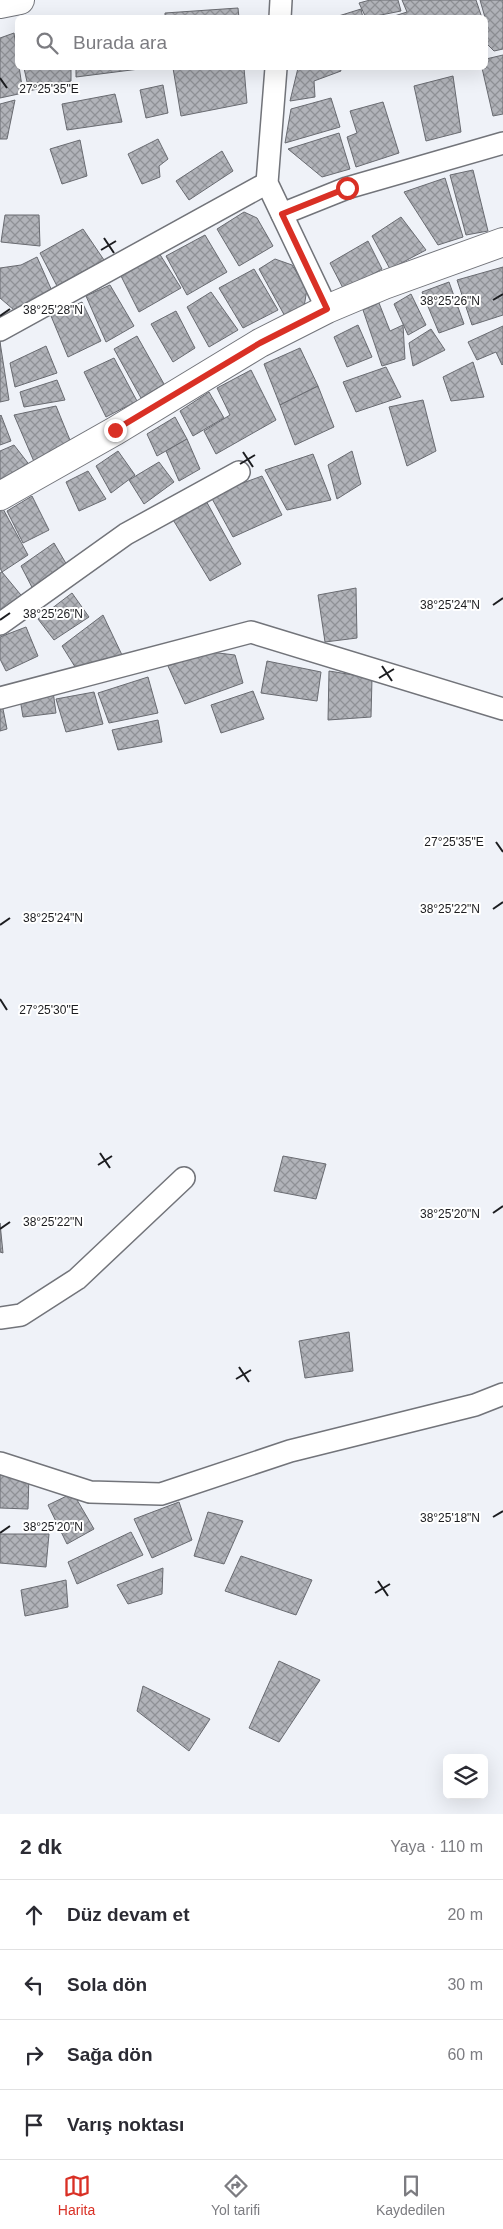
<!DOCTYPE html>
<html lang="tr">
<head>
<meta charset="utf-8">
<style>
  :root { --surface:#fff; --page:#f7f7f7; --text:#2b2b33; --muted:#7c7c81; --line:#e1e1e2; --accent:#d93025 }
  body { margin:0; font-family:Arial,sans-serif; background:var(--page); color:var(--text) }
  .controls { position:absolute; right:15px; bottom:15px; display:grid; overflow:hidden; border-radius:8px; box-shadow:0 5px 20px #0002 }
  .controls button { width:45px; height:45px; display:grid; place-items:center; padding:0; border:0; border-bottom:1px solid var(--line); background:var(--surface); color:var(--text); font:25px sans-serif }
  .stop { position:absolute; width:15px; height:15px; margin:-11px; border:4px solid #d93025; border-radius:50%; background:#fff }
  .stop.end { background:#d93025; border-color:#fff; box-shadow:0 1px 5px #0008 }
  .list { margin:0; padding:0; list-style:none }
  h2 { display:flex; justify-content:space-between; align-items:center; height:65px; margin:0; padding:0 20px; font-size:21px }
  h2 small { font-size:16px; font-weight:400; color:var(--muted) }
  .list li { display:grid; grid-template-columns:32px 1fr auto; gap:15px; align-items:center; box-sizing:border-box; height:70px; padding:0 20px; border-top:1px solid var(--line) }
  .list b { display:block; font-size:19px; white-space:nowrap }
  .list em { font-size:16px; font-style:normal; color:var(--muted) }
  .icon { flex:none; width:28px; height:28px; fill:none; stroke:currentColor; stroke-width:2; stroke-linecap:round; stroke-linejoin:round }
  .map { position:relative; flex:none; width:503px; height:1814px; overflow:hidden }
  .search { position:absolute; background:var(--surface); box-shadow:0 5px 20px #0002; left:15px; right:15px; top:15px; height:55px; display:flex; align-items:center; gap:12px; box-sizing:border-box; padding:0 18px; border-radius:8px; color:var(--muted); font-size:19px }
  .sheet { height:345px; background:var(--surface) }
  nav { display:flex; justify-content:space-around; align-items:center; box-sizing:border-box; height:70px; border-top:1px solid var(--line); background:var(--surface); font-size:14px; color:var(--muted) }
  nav a { display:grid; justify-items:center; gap:2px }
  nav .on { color:var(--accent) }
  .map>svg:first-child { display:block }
  .building { fill:url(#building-cross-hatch); stroke:#696b71 }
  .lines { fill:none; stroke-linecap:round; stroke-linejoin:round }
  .street-casing { stroke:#72747a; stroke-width:24 }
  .secondary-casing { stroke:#72747a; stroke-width:30 }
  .primary-casing { stroke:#72747a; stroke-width:30 }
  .street { stroke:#fff; stroke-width:21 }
  .secondary { stroke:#fff; stroke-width:28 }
  .primary { stroke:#fff; stroke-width:28 }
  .route { stroke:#d93025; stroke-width:6 }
  .ticks { fill:none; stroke:#1c1d20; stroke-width:2 }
  .ticks-label { font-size:12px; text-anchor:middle; fill:#1c1d20; stroke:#fff; stroke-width:4; stroke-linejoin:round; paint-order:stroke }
</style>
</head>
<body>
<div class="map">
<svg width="503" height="1814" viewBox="0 0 503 1814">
  <defs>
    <pattern id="building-cross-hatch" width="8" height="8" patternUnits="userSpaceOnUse" patternTransform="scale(1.25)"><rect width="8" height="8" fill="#b1b3b9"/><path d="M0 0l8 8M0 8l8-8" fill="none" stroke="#8f9196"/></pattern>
  </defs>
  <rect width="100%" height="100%" fill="#eff2f8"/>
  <g class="building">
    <polygon points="370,0 398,0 401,11 366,18 359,3"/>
    <polygon points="402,0 476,0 482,18 388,18 407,12"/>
    <polygon points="480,0 503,0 503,49 494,51 486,43 486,29 488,28"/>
    <polygon points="238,8 239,18 165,18 165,13"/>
    <polygon points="361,9 363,18 332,18"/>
    <polygon points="14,33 23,93 0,98 0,38"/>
    <polygon points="503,55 503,114 493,116 482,68 486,68 486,59"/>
    <polygon points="24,68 71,68 71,81 29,91"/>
    <polygon points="76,68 147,68 76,77"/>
    <polygon points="173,68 244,68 247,103 181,116"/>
    <polygon points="298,68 340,68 341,71 314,81 315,97 290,101"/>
    <polygon points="453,76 461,132 426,141 414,86"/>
    <polygon points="163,85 168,113 146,118 140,90"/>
    <polygon points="115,94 122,122 67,130 62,104"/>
    <polygon points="331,98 340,127 285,143 291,109"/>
    <polygon points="15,100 7,139 0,139 0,104"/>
    <polygon points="383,102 399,153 356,167 347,137 357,133 350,111"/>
    <polygon points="339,133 350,169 322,177 288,149"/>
    <polygon points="158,139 168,159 159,166 160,177 142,184 128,154"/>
    <polygon points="80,140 87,176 62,184 50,149"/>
    <polygon points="222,151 233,171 189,200 176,181"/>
    <polygon points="473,170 488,231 466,235 450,175"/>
    <polygon points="445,178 463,237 438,245 404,192"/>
    <polygon points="244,212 257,218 273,246 239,266 217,229"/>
    <polygon points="5,215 39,215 40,246 1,242"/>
    <polygon points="401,217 426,250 390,269 372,236"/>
    <polygon points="83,229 104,260 57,286 40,253"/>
    <polygon points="205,235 227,272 187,295 166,256"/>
    <polygon points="368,241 382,269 344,290 330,263"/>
    <polygon points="159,253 181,288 139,312 120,274"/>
    <polygon points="37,257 52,291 14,310 0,298 0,268 21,265"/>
    <polygon points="275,259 292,265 307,289 303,313 287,320 259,269"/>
    <polygon points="503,267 503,315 472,325 457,280"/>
    <polygon points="254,269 278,310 243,328 219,288"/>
    <polygon points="449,282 464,324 439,333 422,292"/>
    <polygon points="110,285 134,326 106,342 86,296"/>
    <polygon points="211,292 238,330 209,347 187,307"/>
    <polygon points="411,294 426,325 408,335 394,304"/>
    <polygon points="82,302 101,341 68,357 51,316"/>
    <polygon points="379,303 390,331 403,325 405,359 382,366 363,310"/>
    <polygon points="176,311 195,348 173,362 151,324"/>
    <polygon points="358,325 372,357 347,367 334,337"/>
    <polygon points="503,326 503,364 502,365 496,352 477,360 468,342"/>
    <polygon points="431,329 445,350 413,366 409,343"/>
    <polygon points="137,336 164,384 141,398 114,349"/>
    <polygon points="0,342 9,400 0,402"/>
    <polygon points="46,346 57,373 15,387 10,363"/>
    <polygon points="300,348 318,386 280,405 264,364"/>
    <polygon points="114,358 137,401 106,417 84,372"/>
    <polygon points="473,362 484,397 451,401 443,377"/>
    <polygon points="386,367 401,397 356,412 343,382"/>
    <polygon points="251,370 276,420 216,454 204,431 230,415 217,388"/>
    <polygon points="57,380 65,400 24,407 20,392"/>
    <polygon points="318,386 334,427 295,445 280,405"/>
    <polygon points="209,392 224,418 193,436 180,411"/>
    <polygon points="423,400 436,451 407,466 389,407"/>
    <polygon points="56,406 72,445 35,464 14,415"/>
    <polygon points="1,415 11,441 0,445 0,416"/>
    <polygon points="175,417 187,439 157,456 147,434"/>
    <polygon points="187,439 200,469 179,481 166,451"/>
    <polygon points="14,445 31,467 0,480 0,451"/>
    <polygon points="118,451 135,475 111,493 96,466"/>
    <polygon points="352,451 361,484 337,499 328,465"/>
    <polygon points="313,454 331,500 287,510 265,470"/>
    <polygon points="159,462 174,482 144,504 129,480"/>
    <polygon points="88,471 106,499 79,511 66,482"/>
    <polygon points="262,476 282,515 233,537 210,495"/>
    <polygon points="32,496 49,530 23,543 7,511"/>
    <polygon points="205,499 241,564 210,581 172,518"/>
    <polygon points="2,507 28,555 2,572 0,568 0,508"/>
    <polygon points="54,543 71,572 36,595 21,566"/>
    <polygon points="2,572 25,600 0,619 0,573"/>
    <polygon points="356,588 357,638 325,642 318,595"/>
    <polygon points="72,593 89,617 54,640 38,619"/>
    <polygon points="103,615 122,655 77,670 62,646"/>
    <polygon points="26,627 38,656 6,671 0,659 0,637"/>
    <polygon points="210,652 235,655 243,683 185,704 168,666"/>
    <polygon points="267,661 321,672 317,701 261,693"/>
    <polygon points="329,671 372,678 371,717 328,720"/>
    <polygon points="148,677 158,713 109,723 98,693"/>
    <polygon points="53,691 56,713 23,717 20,699"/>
    <polygon points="253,691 264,719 221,733 211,705"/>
    <polygon points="94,692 103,724 66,732 56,699"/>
    <polygon points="2,704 7,729 0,731 0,705"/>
    <polygon points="158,720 162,742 118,750 112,730"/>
    <polygon points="283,1156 326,1164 316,1199 274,1191"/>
    <polygon points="0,1223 3,1253 0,1252"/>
    <polygon points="349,1332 353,1371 305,1378 299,1341"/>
    <polygon points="29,1474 28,1509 0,1508 0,1475"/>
    <polygon points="73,1493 94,1529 67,1544 48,1505"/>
    <polygon points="179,1502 192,1540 152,1558 134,1519"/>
    <polygon points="208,1512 243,1521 224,1564 194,1556"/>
    <polygon points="131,1532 143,1555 77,1584 68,1562"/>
    <polygon points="0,1534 49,1534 46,1567 0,1563"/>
    <polygon points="241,1556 312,1580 296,1615 225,1591"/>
    <polygon points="163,1568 162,1594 128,1604 117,1585"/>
    <polygon points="66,1580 68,1607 25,1616 21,1590"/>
    <polygon points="279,1661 320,1680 279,1742 249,1728"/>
    <polygon points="143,1686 210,1719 189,1751 137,1711"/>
  </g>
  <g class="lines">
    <g class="street-casing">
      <g id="street">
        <polyline points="280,18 281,0"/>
        <polyline points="276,68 267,183 327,309"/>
        <polyline points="282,214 347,188 503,143"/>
        <polyline points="0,330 267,183"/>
        <polyline points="0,624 126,534 239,472"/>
        <polyline points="0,698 251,632 503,709"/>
        <polyline points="0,1318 21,1315 77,1279 184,1178"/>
        <polyline points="0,1463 90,1492 161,1494 290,1451 475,1405 503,1394"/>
      </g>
    </g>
    <g class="secondary-casing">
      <polyline id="secondary" points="0,496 115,431 260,343 327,309 384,285 503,242"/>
    </g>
    <g class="primary-casing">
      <polyline id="primary" points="0,4 20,0"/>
    </g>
    <use href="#street" class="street"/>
    <use href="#secondary" class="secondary"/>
    <use href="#primary" class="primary"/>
  </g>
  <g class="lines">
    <polyline class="route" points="115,430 260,343 327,309 282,214 347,188"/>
  </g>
  <path class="ticks" d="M 0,78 L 7,88M 104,238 L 114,253M 101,250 L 116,241M 493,300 L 503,294M 0,316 L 10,309M 243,452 L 253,467M 240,464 L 255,455M 493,605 L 503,598M 0,620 L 10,613M 382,666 L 392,681M 379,678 L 394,669M 496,842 L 503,852M 493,909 L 503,902M 0,925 L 10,918M 0,999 L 7,1010M 100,1153 L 110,1168M 98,1165 L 112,1156M 493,1213 L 503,1206M 0,1229 L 10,1222M 239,1367 L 249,1382M 236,1379 L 251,1370M 493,1517 L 503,1511M 0,1533 L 10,1526M 378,1581 L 388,1596M 375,1593 L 390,1584"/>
  <g class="ticks-label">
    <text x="49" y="93">27°25'35"E</text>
    <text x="450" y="305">38°25'26"N</text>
    <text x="53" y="314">38°25'28"N</text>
    <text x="450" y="609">38°25'24"N</text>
    <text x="53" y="618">38°25'26"N</text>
    <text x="454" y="846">27°25'35"E</text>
    <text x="450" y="913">38°25'22"N</text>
    <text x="53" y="922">38°25'24"N</text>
    <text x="49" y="1014">27°25'30"E</text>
    <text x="450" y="1218">38°25'20"N</text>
    <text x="53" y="1226">38°25'22"N</text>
    <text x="450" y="1522">38°25'18"N</text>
    <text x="53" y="1531">38°25'20"N</text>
  </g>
</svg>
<div class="controls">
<button><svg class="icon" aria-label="layers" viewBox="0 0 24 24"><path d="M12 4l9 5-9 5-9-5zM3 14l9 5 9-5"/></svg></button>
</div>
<div class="stop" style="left:347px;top:188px"></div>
<div class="stop end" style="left:115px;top:430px"></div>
<div class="search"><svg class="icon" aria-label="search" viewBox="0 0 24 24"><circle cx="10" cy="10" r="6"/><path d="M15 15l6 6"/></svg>Burada ara</div>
</div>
<section class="sheet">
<h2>2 dk<small>Yaya · 110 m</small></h2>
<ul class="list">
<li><svg class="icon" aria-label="ahead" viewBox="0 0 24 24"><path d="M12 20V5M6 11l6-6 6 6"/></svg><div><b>Düz devam et</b></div><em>20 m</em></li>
<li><svg class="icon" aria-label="left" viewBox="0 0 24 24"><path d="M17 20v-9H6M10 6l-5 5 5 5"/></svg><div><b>Sola dön</b></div><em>30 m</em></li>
<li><svg class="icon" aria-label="right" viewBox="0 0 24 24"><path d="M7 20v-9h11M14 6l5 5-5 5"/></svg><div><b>Sağa dön</b></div><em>60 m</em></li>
<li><svg class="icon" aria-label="arrive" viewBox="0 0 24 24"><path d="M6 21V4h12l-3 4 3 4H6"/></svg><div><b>Varış noktası</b></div></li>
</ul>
</section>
<nav>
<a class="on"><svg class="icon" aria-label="map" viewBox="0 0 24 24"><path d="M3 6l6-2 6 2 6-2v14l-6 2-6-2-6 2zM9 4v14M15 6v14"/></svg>Harita</a>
<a><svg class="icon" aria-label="directions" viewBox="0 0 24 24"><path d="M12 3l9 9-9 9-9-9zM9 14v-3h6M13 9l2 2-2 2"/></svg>Yol tarifi</a>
<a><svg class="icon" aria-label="saved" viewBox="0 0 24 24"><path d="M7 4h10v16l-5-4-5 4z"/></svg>Kaydedilen</a>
</nav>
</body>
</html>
